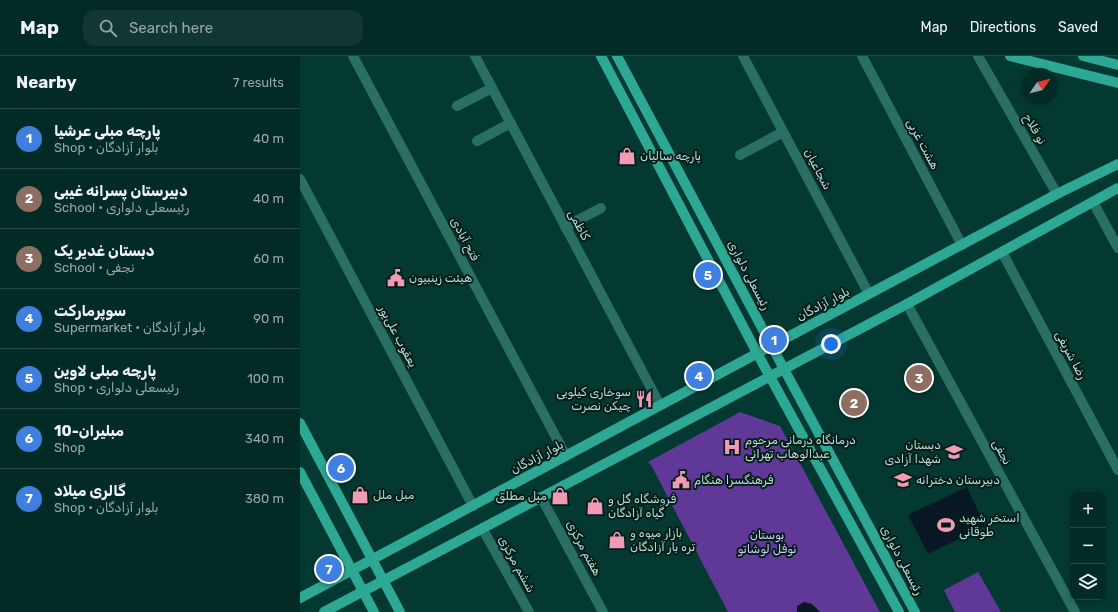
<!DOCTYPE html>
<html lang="en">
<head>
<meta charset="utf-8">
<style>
  :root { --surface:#032b25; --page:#113732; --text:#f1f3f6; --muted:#97a7a7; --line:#244742; --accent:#8bbbb9 }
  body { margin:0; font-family:Rubik,"Noto Sans Arabic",sans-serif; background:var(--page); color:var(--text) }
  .controls { position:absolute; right:12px; bottom:12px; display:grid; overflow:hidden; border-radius:8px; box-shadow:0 2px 6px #0003 }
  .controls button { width:36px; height:36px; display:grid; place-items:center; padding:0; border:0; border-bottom:1px solid var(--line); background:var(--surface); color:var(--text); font:20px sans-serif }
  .compass { position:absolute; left:722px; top:12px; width:36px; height:36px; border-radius:50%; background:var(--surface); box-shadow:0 2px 6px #0003; rotate:55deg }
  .you { position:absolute; left:531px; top:288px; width:14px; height:14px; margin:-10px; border:3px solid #fff; border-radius:50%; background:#1a73e8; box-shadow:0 0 0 6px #1a73e833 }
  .badge { display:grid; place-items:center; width:26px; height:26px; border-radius:50%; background:var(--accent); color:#fff; font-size:13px; font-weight:700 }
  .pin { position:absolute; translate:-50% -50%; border:2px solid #fff; box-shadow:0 1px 4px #0006 }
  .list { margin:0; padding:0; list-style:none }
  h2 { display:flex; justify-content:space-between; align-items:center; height:52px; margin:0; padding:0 16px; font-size:17px }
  h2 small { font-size:13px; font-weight:400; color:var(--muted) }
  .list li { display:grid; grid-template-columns:26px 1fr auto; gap:12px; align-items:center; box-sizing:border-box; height:60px; padding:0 16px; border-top:1px solid var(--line) }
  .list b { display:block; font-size:15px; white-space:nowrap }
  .list p { margin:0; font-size:13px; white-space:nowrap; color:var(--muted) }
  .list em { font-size:13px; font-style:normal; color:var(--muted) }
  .icon { flex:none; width:22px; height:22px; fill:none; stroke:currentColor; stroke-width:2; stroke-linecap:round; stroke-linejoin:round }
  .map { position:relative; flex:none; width:818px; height:556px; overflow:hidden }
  header { display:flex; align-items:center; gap:24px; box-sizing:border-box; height:56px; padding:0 20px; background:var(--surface); border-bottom:1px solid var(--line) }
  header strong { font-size:19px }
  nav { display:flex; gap:22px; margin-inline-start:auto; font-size:14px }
  .search { width:280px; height:36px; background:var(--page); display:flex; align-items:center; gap:10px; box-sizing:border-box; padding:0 14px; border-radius:12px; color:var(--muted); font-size:15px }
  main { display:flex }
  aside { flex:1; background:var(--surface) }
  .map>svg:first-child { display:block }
  .green { fill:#603897 }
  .water { fill:#071723 }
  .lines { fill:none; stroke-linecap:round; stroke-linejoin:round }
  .minor { stroke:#2a6f63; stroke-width:10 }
  .major { stroke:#2ca894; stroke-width:10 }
  .labels { text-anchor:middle; stroke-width:4; stroke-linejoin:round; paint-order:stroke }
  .street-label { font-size:12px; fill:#bcdbd3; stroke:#031d18 }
  .poi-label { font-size:12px; fill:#bcdbd3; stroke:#031d18; text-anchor:start }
  .park-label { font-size:12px; fill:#d6c5fb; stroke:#031d18 }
</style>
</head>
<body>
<header>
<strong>Map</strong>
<div class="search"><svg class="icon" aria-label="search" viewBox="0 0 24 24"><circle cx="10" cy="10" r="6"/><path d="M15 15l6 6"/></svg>Search here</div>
<nav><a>Map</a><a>Directions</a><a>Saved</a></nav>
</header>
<main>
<aside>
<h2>Nearby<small>7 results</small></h2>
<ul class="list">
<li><span class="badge" style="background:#3f7fe0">1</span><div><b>پارچه مبلی عرشیا</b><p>Shop · بلوار آزادگان</p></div><em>40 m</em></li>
<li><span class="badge" style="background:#8d6e63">2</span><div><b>دبیرستان پسرانه غیبی</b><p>School · رئیسعلی دلواری</p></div><em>40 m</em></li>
<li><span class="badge" style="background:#8d6e63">3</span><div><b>دبستان غدیر یک</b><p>School · نجفی</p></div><em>60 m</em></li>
<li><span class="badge" style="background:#3f7fe0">4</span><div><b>سوپرمارکت</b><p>Supermarket · بلوار آزادگان</p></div><em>90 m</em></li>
<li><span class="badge" style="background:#3f7fe0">5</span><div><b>پارچه مبلی لاوین</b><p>Shop · رئیسعلی دلواری</p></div><em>100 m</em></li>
<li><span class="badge" style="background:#3f7fe0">6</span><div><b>مبلیران-10</b><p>Shop</p></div><em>340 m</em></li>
<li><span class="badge" style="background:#3f7fe0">7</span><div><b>گالری میلاد</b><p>Shop · بلوار آزادگان</p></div><em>380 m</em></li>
</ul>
</aside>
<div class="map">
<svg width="818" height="556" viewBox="0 0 818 556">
  <rect width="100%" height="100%" fill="#043931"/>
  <g class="green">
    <polygon points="440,356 480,370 580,556 428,556 351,409 348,406"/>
    <polygon points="678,516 701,556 655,556 644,534"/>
  </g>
  <g class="water">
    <polygon points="667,431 685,470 628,498 608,459"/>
    <polygon points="504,546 512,548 520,556 497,556 497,550"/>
  </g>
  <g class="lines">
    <g class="minor">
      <polyline points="53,0 266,400"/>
      <polyline points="175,0 360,349"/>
      <polyline points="443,0 569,238"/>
      <polyline points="562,0 662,189"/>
      <polyline points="678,0 757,138"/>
      <polyline points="157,50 192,32"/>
      <polyline points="177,85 211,67"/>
      <polyline points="440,99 483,76"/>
      <polyline points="0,123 173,450"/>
      <polyline points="793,146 818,192"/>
      <polyline points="265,171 301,152"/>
      <polyline points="702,196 818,414"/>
      <polyline points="607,248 775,556"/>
      <polyline points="241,441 303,556"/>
      <polyline points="182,472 229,556"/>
    </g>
    <g class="major">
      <polyline points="301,0 457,297 599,556"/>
      <polyline points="317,0 484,313 615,556"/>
      <polyline points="710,0 818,27"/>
      <polyline points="783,0 818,9"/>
      <polyline points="0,367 100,556"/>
      <polyline points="0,416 74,556"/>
      <polyline points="0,542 471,290 757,138 818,108"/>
      <polyline points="24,556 607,248 818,132"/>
    </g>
  </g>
  <defs>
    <g id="shop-bare" transform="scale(1.38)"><path d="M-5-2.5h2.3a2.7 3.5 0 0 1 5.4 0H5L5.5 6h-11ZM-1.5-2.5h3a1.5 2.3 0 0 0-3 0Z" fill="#f09ab5" stroke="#031d18" stroke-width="2.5" paint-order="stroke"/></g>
    <g id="civic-bare" transform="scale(1.38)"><path d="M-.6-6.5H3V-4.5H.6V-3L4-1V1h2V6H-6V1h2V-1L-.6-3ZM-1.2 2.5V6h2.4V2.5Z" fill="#f09ab5" stroke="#031d18" stroke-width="2.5" paint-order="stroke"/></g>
    <g id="restaurant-bare" transform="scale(1.38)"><path d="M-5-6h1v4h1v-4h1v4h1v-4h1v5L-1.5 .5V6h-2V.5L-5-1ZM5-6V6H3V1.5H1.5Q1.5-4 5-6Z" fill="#f09ab5" stroke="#031d18" stroke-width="2.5" paint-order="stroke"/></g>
    <g id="hospital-bare" transform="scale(1.38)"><path d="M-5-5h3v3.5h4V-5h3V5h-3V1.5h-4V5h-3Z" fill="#f09ab5" stroke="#031d18" stroke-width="2.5" paint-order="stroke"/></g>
    <g id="school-bare" transform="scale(1.38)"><path d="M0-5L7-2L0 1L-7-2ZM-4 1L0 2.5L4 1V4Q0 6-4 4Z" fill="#f09ab5" stroke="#031d18" stroke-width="2.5" paint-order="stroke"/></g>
    <g id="stadium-bare" transform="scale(1.38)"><path d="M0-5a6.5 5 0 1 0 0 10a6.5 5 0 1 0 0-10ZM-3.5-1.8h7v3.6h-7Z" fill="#f09ab5" stroke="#031d18" stroke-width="2.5" paint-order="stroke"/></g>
  </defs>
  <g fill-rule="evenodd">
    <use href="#shop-bare" x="327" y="100"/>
    <use href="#civic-bare" x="96" y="222"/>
    <use href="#restaurant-bare" x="344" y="343"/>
    <use href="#hospital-bare" x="432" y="391"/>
    <use href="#school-bare" x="654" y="396"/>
    <use href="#civic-bare" x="381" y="424"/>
    <use href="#school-bare" x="603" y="424"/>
    <use href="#shop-bare" x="60" y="439"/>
    <use href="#shop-bare" x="260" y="440"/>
    <use href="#shop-bare" x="295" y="450"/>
    <use href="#stadium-bare" x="646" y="469"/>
    <use href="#shop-bare" x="317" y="484"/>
  </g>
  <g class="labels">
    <g class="street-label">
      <text transform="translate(735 73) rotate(60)" y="4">نو فلاح</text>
      <text transform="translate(623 88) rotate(62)" y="4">هشت غربی</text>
      <text transform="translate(518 113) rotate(62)" y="4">شجاعیان</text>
      <text transform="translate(279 169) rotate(62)" y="4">کاظمی</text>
      <text transform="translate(165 183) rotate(62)" y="4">فتح آبادی</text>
      <text transform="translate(449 219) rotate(62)" y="4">رئیسعلی دلواری</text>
      <text transform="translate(523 248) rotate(-28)" y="4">بلوار آزادگان</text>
      <text transform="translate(98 280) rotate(62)" y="4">یعقوب علی‌پور</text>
      <text transform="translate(771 299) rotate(62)" y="4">رضا شریفی</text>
      <text transform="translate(702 396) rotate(61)" y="4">نجفی</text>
      <text transform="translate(237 401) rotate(-28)" y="4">بلوار آزادگان</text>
      <text transform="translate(284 492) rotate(62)" y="4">هفتم مرکزی</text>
      <text transform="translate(602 504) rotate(62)" y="4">رئیسعلی دلواری</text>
      <text transform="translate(217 508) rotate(61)" y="4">ششم مرکزی</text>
    </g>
    <g class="poi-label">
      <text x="340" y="104">پارچه سالیان</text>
      <text x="109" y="226">هیئت زینبیون</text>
      <text x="331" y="340" text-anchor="end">سوخاری کیلویی<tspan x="331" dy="14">چیکن نصرت</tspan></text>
      <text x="445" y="388">درمانگاه درمانی مرحوم<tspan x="445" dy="14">عبدالوهاب تهرانی</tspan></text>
      <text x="641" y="393" text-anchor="end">دبستان<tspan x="641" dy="14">شهدا آزادی</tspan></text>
      <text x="394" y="428">فرهنگسرا هنگام</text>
      <text x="616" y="428">دبیرستان دخترانه</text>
      <text x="73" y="443">مبل ملل</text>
      <text x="247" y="444" text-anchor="end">مبل مطلق</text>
      <text x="308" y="447">فروشگاه گل و<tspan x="308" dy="14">گیاه آزادگان</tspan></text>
      <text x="659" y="466">استخر شهید<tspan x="659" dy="14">طوقانی</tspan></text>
      <text x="330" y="481">بازار میوه و<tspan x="330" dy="14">تره بار آزادگان</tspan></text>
    </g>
    <g class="park-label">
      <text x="467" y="483">بوستان<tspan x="467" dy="14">نوفل لوشاتو</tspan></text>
    </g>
  </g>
</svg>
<div class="controls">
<button>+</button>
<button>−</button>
<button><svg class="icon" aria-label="layers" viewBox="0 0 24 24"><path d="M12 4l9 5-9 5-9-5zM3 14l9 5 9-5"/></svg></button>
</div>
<svg class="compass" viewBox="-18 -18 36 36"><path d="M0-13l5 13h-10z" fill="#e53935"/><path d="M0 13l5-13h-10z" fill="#97a7a7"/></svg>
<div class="you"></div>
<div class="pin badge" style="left:474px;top:284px;background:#3f7fe0">1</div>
<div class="pin badge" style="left:554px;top:347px;background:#8d6e63">2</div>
<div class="pin badge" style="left:619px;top:322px;background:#8d6e63">3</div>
<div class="pin badge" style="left:399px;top:320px;background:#3f7fe0">4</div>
<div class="pin badge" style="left:408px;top:219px;background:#3f7fe0">5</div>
<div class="pin badge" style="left:41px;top:412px;background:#3f7fe0">6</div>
<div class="pin badge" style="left:29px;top:513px;background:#3f7fe0">7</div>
</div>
</main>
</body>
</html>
